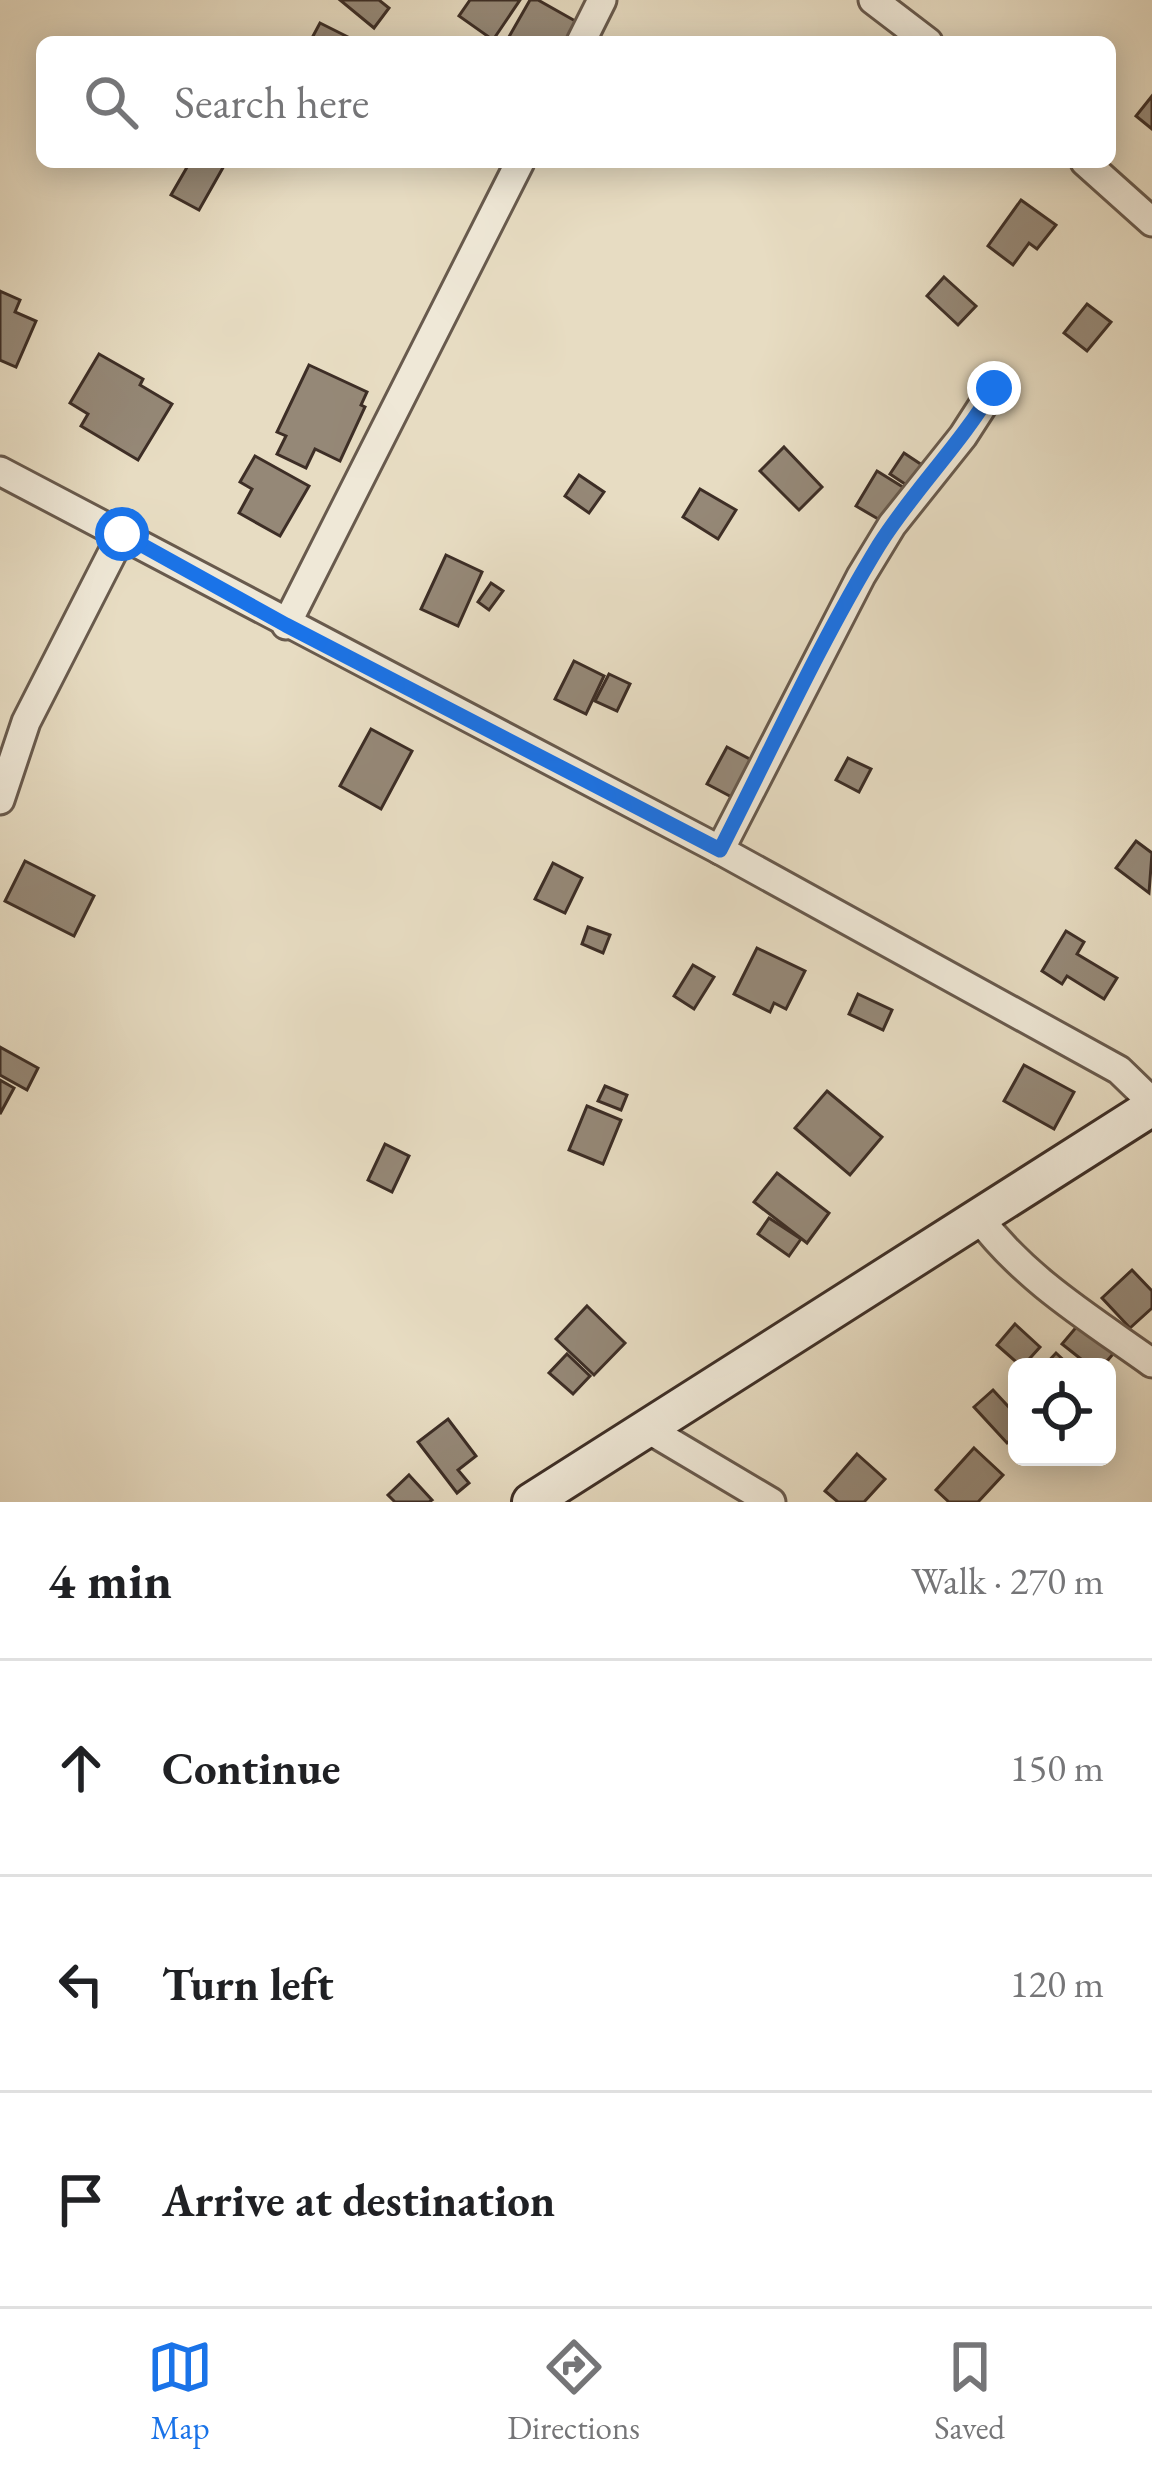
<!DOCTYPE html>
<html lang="en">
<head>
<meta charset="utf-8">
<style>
  :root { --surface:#fff; --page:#f2f2f2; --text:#202124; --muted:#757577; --line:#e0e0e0; --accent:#1a73e8 }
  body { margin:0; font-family:"EB Garamond",serif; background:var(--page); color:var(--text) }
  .controls { position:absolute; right:36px; bottom:36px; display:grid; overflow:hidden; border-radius:18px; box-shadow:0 6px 30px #0003 }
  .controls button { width:108px; height:108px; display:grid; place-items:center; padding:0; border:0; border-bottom:3px solid var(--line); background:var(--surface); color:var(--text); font:60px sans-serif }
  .stop { position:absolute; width:36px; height:36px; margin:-27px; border:9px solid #1a73e8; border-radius:50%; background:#fff }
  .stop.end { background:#1a73e8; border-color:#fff; box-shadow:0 3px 12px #0008 }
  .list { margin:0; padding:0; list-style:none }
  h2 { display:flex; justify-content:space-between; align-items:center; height:156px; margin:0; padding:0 48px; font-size:51px }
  h2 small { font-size:39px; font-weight:400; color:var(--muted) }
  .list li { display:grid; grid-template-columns:78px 1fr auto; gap:36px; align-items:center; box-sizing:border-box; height:216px; padding:0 48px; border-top:3px solid var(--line) }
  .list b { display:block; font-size:45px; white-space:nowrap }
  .list em { font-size:39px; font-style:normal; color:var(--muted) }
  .icon { flex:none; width:66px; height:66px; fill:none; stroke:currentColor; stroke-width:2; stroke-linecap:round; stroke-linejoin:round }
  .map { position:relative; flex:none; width:1152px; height:1502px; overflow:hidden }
  .search { position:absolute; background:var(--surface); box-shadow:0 6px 30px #0003; left:36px; right:36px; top:36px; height:132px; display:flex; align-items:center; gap:30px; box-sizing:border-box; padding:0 42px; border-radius:18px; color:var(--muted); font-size:45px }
  .sheet { height:804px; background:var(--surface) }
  nav { display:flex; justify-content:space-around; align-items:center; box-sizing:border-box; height:168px; border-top:3px solid var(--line); background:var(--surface); font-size:33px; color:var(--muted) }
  nav a { display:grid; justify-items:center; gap:6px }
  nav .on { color:var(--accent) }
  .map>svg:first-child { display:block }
  .building { fill:#958877; stroke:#3d2e26; stroke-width:3 }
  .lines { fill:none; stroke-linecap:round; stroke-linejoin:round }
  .street-casing { stroke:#685a4d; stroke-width:33 }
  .secondary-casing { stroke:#3d2e26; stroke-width:42 }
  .street { stroke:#efe8d7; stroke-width:27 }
  .secondary { stroke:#efe8d7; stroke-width:36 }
  .route { stroke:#1a73e8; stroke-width:15 }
</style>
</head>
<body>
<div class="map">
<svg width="1152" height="1502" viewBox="0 0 1152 1502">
  <rect width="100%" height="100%" fill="#e7dcc2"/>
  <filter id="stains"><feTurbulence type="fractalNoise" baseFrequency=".00167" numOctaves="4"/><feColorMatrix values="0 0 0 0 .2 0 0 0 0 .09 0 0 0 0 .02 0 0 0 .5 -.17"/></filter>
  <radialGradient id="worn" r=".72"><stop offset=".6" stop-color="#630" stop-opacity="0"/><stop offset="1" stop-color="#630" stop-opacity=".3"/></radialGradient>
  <g class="building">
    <polygon points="340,0 379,0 389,8 374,28"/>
    <polygon points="470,0 520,0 493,40 459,16"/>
    <polygon points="530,0 538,0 577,22 565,42 506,42"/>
    <polygon points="320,23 358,42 319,42 312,38"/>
    <polygon points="1152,96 1152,129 1136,116"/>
    <polygon points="190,162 225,164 199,210 171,195"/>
    <polygon points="1021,200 1056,225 1037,249 1029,243 1013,265 988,246"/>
    <polygon points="944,277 976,306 958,325 927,296"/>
    <polygon points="0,291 20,300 15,312 36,321 16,367 0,360"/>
    <polygon points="1087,304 1111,322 1087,351 1064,333"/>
    <polygon points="99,354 143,379 140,385 172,404 138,460 81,426 88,414 70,403"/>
    <polygon points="309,365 367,392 361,405 365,407 340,461 315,449 306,468 277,454 286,436 277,432"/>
    <polygon points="784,447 822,487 799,510 760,471"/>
    <polygon points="904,453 925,467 911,488 890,474"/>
    <polygon points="255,456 309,486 280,536 239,513 252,489 240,482"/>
    <polygon points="877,471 906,489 885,523 856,506"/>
    <polygon points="579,475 604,492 589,513 565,496"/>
    <polygon points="700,489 736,510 718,539 683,517"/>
    <polygon points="446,555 482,572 458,626 421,609"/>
    <polygon points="491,583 503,591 489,610 478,602"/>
    <polygon points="574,661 604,676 586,714 555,699"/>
    <polygon points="609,674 630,684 617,711 595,701"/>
    <polygon points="371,729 412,751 381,809 340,786"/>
    <polygon points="727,747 763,766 743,803 707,784"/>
    <polygon points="848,758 871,769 859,792 836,780"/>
    <polygon points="1136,841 1152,853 1149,893 1116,868"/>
    <polygon points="25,861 94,896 74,936 5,901"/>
    <polygon points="553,863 582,878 565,913 535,899"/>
    <polygon points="588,927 610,935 603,953 582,944"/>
    <polygon points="1066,931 1084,942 1077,954 1117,978 1104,999 1067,976 1062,984 1042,971"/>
    <polygon points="757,948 805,971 786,1009 774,1003 770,1012 734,994"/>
    <polygon points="693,965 714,977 694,1009 674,996"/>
    <polygon points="858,994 892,1010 883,1030 849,1014"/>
    <polygon points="0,1047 38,1068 27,1090 0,1075"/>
    <polygon points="1024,1065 1074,1092 1054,1129 1004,1101"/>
    <polygon points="0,1080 14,1088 0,1114"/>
    <polygon points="605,1086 627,1095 621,1110 598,1101"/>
    <polygon points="827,1091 882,1137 850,1175 795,1128"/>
    <polygon points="587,1106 621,1120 603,1164 569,1150"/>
    <polygon points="385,1144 409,1156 392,1192 368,1180"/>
    <polygon points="777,1173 829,1213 807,1243 754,1202"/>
    <polygon points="769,1218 801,1239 789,1256 758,1234"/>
    <polygon points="1132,1270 1152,1291 1152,1308 1130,1328 1102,1298"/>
    <polygon points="587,1306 625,1343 594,1375 556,1339"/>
    <polygon points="1084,1318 1119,1347 1102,1367 1091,1367 1062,1344"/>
    <polygon points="1015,1324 1040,1347 1022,1367 997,1345"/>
    <polygon points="1056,1353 1071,1367 1043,1367"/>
    <polygon points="567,1354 590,1376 573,1394 549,1373"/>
    <polygon points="993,1390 1017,1416 1017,1434 1007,1443 974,1407"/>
    <polygon points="448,1419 476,1456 458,1470 469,1483 457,1493 418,1442"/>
    <polygon points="974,1448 1003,1475 978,1502 949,1502 936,1490"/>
    <polygon points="857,1454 885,1479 864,1502 838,1502 825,1491"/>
    <polygon points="409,1475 432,1500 429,1502 395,1502 388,1495"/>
  </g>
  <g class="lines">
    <g class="street-casing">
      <g id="street">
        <polyline points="873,0 928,42"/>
        <polyline points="581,42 602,0"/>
        <polyline points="1085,162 1152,222"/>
        <polyline points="0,471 720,850 1119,1070 1152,1102"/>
        <polyline points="286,625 520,162"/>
        <polyline points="0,800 26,722 122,534"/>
        <polyline points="720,850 861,576 892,525 963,436 994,388"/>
        <path d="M 979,1218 C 1026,1280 1089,1318 1152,1363"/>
        <polyline points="648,1429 771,1502"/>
      </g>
    </g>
    <g class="secondary-casing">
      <polyline id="secondary" points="531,1502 1152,1107"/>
    </g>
    <use href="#street" class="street"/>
    <use href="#secondary" class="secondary"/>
  </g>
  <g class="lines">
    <path class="route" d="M 122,534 L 286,625 L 720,850 C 772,748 820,642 879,545 C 913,491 960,445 994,388"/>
  </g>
  <rect width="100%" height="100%" filter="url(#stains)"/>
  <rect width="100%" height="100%" fill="url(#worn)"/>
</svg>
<div class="controls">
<button><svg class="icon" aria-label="locate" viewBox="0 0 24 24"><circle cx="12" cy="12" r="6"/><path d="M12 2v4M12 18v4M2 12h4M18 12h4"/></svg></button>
</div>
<div class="stop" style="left:122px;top:534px"></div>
<div class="stop end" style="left:994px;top:388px"></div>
<div class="search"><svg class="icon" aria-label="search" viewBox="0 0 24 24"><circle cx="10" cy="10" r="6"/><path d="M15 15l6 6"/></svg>Search here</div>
</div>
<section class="sheet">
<h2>4 min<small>Walk · 270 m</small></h2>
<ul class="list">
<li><svg class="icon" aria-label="ahead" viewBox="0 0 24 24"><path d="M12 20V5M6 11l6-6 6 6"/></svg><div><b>Continue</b></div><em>150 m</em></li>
<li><svg class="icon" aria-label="left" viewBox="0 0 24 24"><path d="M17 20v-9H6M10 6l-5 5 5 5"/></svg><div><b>Turn left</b></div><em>120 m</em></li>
<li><svg class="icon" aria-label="arrive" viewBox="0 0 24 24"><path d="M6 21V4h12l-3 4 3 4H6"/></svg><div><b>Arrive at destination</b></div></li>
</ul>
</section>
<nav>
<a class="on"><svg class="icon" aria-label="map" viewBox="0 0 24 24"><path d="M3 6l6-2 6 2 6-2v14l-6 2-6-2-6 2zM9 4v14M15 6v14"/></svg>Map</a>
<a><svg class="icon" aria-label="directions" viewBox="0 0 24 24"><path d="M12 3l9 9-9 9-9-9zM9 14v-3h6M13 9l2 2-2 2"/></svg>Directions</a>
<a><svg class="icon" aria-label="saved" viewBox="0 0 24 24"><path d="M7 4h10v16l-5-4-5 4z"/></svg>Saved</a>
</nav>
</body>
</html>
